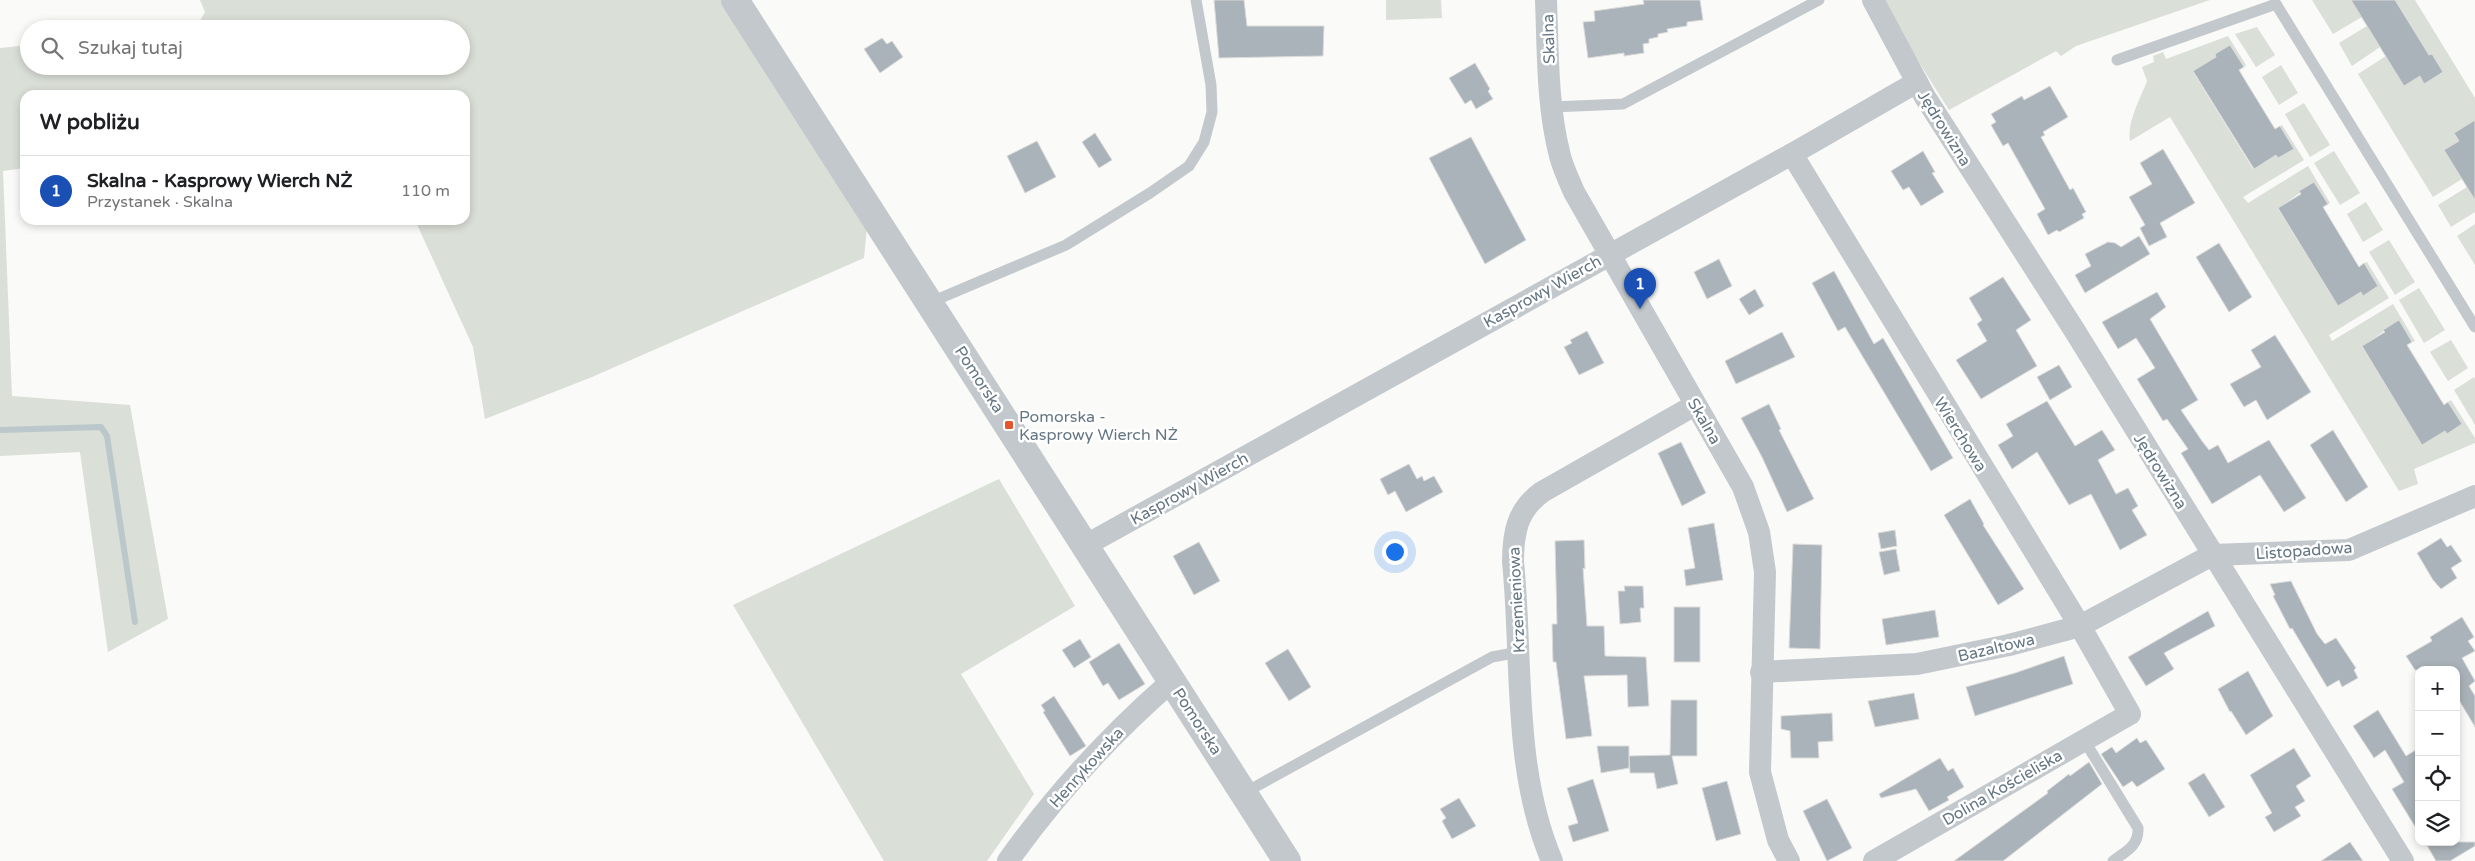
<!DOCTYPE html>
<html lang="pl">
<head>
<meta charset="utf-8">
<style>
  :root { --surface:#fff; --page:#f2f2f2; --text:#202124; --muted:#757577; --line:#e0e0e0; --accent:#e4572e }
  body { margin:0; font-family:"Varela Round",sans-serif; background:var(--page); color:var(--text) }
  .controls { position:absolute; right:15px; bottom:15px; display:grid; overflow:hidden; border-radius:10px; box-shadow:0 2px 8px #0003 }
  .controls button { width:45px; height:45px; display:grid; place-items:center; padding:0; border:0; border-bottom:1px solid var(--line); background:var(--surface); color:var(--text); font:25px sans-serif }
  .you { position:absolute; left:1394px; top:551px; width:18px; height:18px; margin:-12px; border:4px solid #fff; border-radius:50%; background:#1a73e8; box-shadow:0 0 0 8px #1a73e833 }
  .badge { display:grid; place-items:center; width:32px; height:32px; border-radius:50%; background:var(--accent); color:#fff; font-size:16px; font-weight:700 }
  .pin { position:absolute; translate:-50% -41px; filter:drop-shadow(0 1px 2px #0008) }
  .pin::after { content:''; position:absolute; top:26px; width:18px; height:15px; background:inherit; clip-path:polygon(0 0,100% 0,50% 100%) }
  .list { margin:0; padding:0; list-style:none }
  h2 { display:flex; justify-content:space-between; align-items:center; height:65px; margin:0; padding:0 20px; font-size:21px }
  h2 small { font-size:16px; font-weight:400; color:var(--muted) }
  .list li { display:grid; grid-template-columns:32px 1fr auto; gap:15px; align-items:center; box-sizing:border-box; height:70px; padding:0 20px; border-top:1px solid var(--line) }
  .list b { display:block; font-size:19px; white-space:nowrap }
  .list p { margin:0; font-size:16px; white-space:nowrap; color:var(--muted) }
  .list em { font-size:16px; font-style:normal; color:var(--muted) }
  .icon { flex:none; width:28px; height:28px; fill:none; stroke:currentColor; stroke-width:2; stroke-linecap:round; stroke-linejoin:round }
  .map { position:relative; flex:none; width:2475px; height:861px; overflow:hidden }
  .search { position:absolute; background:var(--surface); box-shadow:0 2px 8px #0003; left:20px; top:20px; width:450px; height:55px; display:flex; align-items:center; gap:12px; box-sizing:border-box; padding:0 18px; border-radius:28px; color:var(--muted); font-size:19px }
  .panel { position:absolute; background:var(--surface); box-shadow:0 2px 8px #0003; left:20px; top:90px; width:450px; height:135px; border-radius:15px }
  .map>svg:first-child { display:block }
  .green { fill:#dadfd7 }
  .lines { fill:none; stroke-linecap:round; stroke-linejoin:round }
  .stream { stroke:#bbc7cb; stroke-width:6 }
  .building { fill:#aab3b9; stroke:#dcdcda }
  .service { stroke:#c3c8cc; stroke-width:11 }
  .minor { stroke:#c3c8cc; stroke-width:22 }
  .tertiary { stroke:#c3c8cc; stroke-width:28 }
  .poi-dot { fill:#e4572e; stroke:#fff; stroke-width:2 }
  .labels { text-anchor:middle; stroke-width:5; stroke-linejoin:round; paint-order:stroke }
  .street-label { font-size:16px; fill:#657683; stroke:#fff }
  .poi-label { font-size:16px; fill:#657683; stroke:#fff; text-anchor:start }
</style>
</head>
<body>
<div class="map">
<svg width="2475" height="861" viewBox="0 0 2475 861">
  <rect width="100%" height="100%" fill="#fafaf8"/>
  <g class="green">
    <polygon points="200,0 721,0 867,228 864,258 592,377 485,419 473,347 415,220 465,220 465,95 25,95 25,168 3,171 12,396 130,405 168,619 108,652 80,452 0,456 0,48 29,45 29,66 461,66 461,29 192,29 196,28 205,12"/>
    <polygon points="1386,0 1441,0 1442,18 1386,20"/>
    <polygon points="1883,0 2210,0 2076,46 2061,56 2056,51 1949,110 1896,26"/>
    <polygon points="2312,0 2351,0 2362,17 2333,34"/>
    <polygon points="2395,0 2415,0 2475,98 2475,123 2473,121 2454,133 2459,141 2462,179 2433,197 2358,74 2386,56 2420,76 2425,83 2443,72 2432,54 2429,55"/>
    <polygon points="2367,26 2380,47 2352,66 2339,43"/>
    <polygon points="2257,27 2275,55 2256,67 2235,34"/>
    <path d="M 2228,36 L 2246,65 L 2244,67 L 2230,45 L 2215,54 L 2216,57 L 2193,72 L 2253,169 L 2276,155 L 2278,158 L 2293,149 L 2280,126 L 2282,125 L 2304,160 L 2243,197 L 2248,203 L 2308,166 L 2330,203 L 2328,204 L 2314,182 L 2278,209 L 2338,306 L 2361,292 L 2363,295 L 2378,286 L 2364,263 L 2367,262 L 2389,298 L 2329,335 L 2332,341 L 2393,304 L 2415,341 L 2412,342 L 2399,320 L 2362,347 L 2422,444 L 2445,431 L 2447,434 L 2462,424 L 2448,402 L 2451,400 L 2475,438 L 2475,443 L 2414,469 L 2418,484 L 2399,491 L 2170,117 L 2130,141 C 2127,121 2140,100 2147,81 L 2142,67 L 2154,62 L 2153,56 L 2163,52 L 2166,59 Z"/>
    <polygon points="2281,65 2298,93 2279,105 2262,77"/>
    <polygon points="2304,103 2330,145 2310,157 2285,114"/>
    <polygon points="2334,151 2360,193 2340,205 2314,163"/>
    <polygon points="2467,187 2475,200 2475,212 2451,227 2438,205"/>
    <polygon points="2366,202 2383,230 2363,242 2347,214"/>
    <polygon points="2475,224 2475,265 2457,236"/>
    <polygon points="2389,240 2415,282 2395,295 2369,252"/>
    <polygon points="2419,288 2445,330 2424,343 2399,300"/>
    <polygon points="2451,340 2468,368 2448,381 2430,352"/>
    <polygon points="2474,377 2475,379 2475,425 2454,390"/>
    <polygon points="999,479 1075,606 961,674 1034,794 987,861 884,861 733,605"/>
  </g>
  <g class="lines">
    <polyline class="stream" points="0,430 101,427 107,436 135,622"/>
  </g>
  <g class="building">
    <polygon points="1214,0 1244,0 1247,26 1324,26 1323,56 1219,58"/>
    <polygon points="1643,0 1700,0 1703,20 1687,22 1687,26 1667,29 1668,32 1658,34 1658,37 1649,39 1649,43 1643,44 1644,53 1624,56 1624,53 1588,58 1583,22 1595,21 1594,11 1644,4"/>
    <polygon points="2351,0 2395,0 2429,55 2432,54 2443,72 2424,84 2420,76 2404,86"/>
    <polygon points="882,38 887,44 892,41 903,57 880,73 864,49"/>
    <polygon points="2230,45 2244,67 2239,70 2248,85 2275,129 2280,126 2294,149 2278,158 2276,155 2254,169 2193,71 2216,57 2215,54"/>
    <polygon points="1475,63 1490,89 1488,91 1493,99 1476,109 1471,100 1465,104 1449,78"/>
    <polygon points="2050,86 2068,117 2043,132 2045,135 2041,137 2070,190 2073,188 2086,212 2082,214 2084,218 2059,232 2057,230 2048,235 2037,214 2045,209 2008,143 2003,146 1991,125 1996,122 1991,114 2022,96 2024,100"/>
    <polygon points="2475,120 2475,200 2444,150 2459,141 2454,133"/>
    <polygon points="1095,133 1112,160 1099,168 1082,142"/>
    <polygon points="1471,137 1526,240 1485,264 1429,158"/>
    <polygon points="1037,141 1056,177 1025,193 1007,156"/>
    <polygon points="2163,149 2195,203 2160,223 2167,237 2149,246 2140,228 2145,225 2129,197 2152,184 2140,163"/>
    <polygon points="1923,151 1935,172 1932,173 1944,192 1921,206 1909,187 1903,190 1891,171"/>
    <polygon points="2314,182 2328,204 2323,207 2359,267 2364,263 2378,286 2363,296 2361,292 2338,306 2278,208 2301,194 2299,191"/>
    <polygon points="2139,236 2150,254 2085,293 2075,275 2091,266 2085,254 2108,242 2115,243 2121,247"/>
    <polygon points="2219,243 2252,297 2229,312 2196,257"/>
    <polygon points="1719,259 1732,286 1707,299 1694,272"/>
    <polygon points="1834,271 1874,344 1883,338 1953,458 1931,471 1845,327 1838,331 1812,283"/>
    <polygon points="2003,277 2031,320 2016,330 2037,366 1981,399 1956,360 1987,341 1977,324 1982,320 1969,298"/>
    <polygon points="1755,289 1764,306 1749,315 1739,299"/>
    <polygon points="2157,292 2166,307 2150,319 2198,400 2181,410 2202,441 2209,450 2218,445 2228,463 2269,440 2306,498 2284,512 2260,475 2212,504 2181,453 2188,449 2167,419 2163,421 2137,379 2155,368 2136,338 2118,349 2102,322"/>
    <polygon points="2399,320 2412,342 2407,345 2444,405 2448,402 2462,424 2447,434 2445,431 2422,445 2362,346 2385,332 2383,330"/>
    <polygon points="1587,331 1604,363 1579,375 1564,347 1572,343 1570,340"/>
    <polygon points="1782,332 1795,357 1736,384 1725,361"/>
    <polygon points="2275,335 2311,392 2267,420 2256,400 2244,407 2230,384 2261,367 2251,350"/>
    <polygon points="2059,365 2072,387 2050,400 2037,377"/>
    <polygon points="2047,401 2075,446 2102,430 2115,450 2098,460 2116,494 2128,488 2138,506 2132,510 2147,535 2120,550 2091,494 2069,505 2037,452 2012,469 1998,445 2013,436 2006,424"/>
    <polygon points="1769,404 1781,429 1779,430 1814,499 1787,512 1762,457 1741,418"/>
    <polygon points="2333,430 2368,487 2346,502 2310,445"/>
    <polygon points="1681,442 1706,493 1682,506 1658,453"/>
    <polygon points="1409,464 1417,479 1422,476 1424,481 1434,476 1443,492 1406,512 1395,491 1388,495 1380,479"/>
    <polygon points="1970,499 1984,524 1983,525 2024,589 1998,605 1944,515"/>
    <polygon points="1714,523 1723,580 1686,586 1684,570 1695,568 1688,528"/>
    <polygon points="1895,530 1897,546 1881,549 1878,533"/>
    <polygon points="2441,538 2447,547 2451,545 2462,561 2451,568 2457,578 2441,589 2433,580 2417,553"/>
    <polygon points="1584,540 1585,569 1583,568 1587,626 1604,626 1605,656 1646,657 1649,706 1628,707 1627,675 1584,676 1592,736 1566,739 1556,662 1553,662 1552,624 1557,624 1555,541"/>
    <polygon points="1199,542 1220,581 1194,595 1173,556"/>
    <polygon points="1793,544 1822,545 1820,649 1789,648"/>
    <polygon points="1896,549 1900,571 1884,575 1879,552"/>
    <polygon points="2291,581 2317,634 2325,644 2336,638 2356,668 2354,670 2358,678 2342,687 2339,680 2327,687 2292,628 2290,629 2273,596 2275,595 2270,584"/>
    <polygon points="1624,586 1643,586 1644,608 1640,608 1641,622 1620,624 1618,591 1625,591"/>
    <rect x="1674" y="607" width="26" height="55"/>
    <polygon points="1935,610 1939,637 1886,645 1882,619"/>
    <polygon points="2208,611 2215,626 2164,653 2174,669 2146,686 2128,657"/>
    <polygon points="2462,617 2474,637 2468,641 2475,651 2462,658 2475,681 2469,686 2475,696 2475,727 2456,695 2456,670 2415,670 2406,656 2432,641 2430,637"/>
    <polygon points="1080,639 1091,657 1074,668 1062,650"/>
    <polygon points="1119,643 1145,684 1119,700 1108,683 1103,686 1089,662"/>
    <polygon points="1288,649 1311,687 1289,701 1265,663"/>
    <polygon points="2064,656 2073,684 1975,716 1966,687 2015,673"/>
    <polygon points="2248,671 2273,716 2246,735 2231,711 2230,712 2218,689"/>
    <polygon points="1914,693 1919,719 1875,727 1868,701"/>
    <polygon points="1054,696 1086,746 1070,756 1043,712 1045,711 1041,705"/>
    <polygon points="1671,700 1697,700 1697,756 1672,756 1678,784 1657,789 1654,773 1630,773 1629,756 1670,755"/>
    <polygon points="2378,710 2406,756 2419,748 2419,833 2392,789 2404,782 2385,750 2374,758 2353,726"/>
    <polygon points="1832,713 1833,741 1818,742 1819,758 1791,758 1790,731 1781,729 1781,716"/>
    <polygon points="2137,738 2140,743 2146,740 2165,769 2137,787 2132,781 2123,787 2101,754 2112,747 2116,753"/>
    <polygon points="1597,746 1629,746 1629,768 1601,773"/>
    <polygon points="2294,748 2311,776 2296,786 2305,801 2295,807 2301,816 2274,832 2265,817 2272,813 2250,775"/>
    <polygon points="1940,758 1948,771 1953,768 1964,787 1947,797 1949,800 1929,811 1916,789 1881,798 1879,794"/>
    <polygon points="2089,762 2102,784 2003,861 1954,861 2048,793 2047,791 2060,781 2069,774 2070,776"/>
    <polygon points="2204,773 2225,807 2209,817 2188,783"/>
    <polygon points="1593,779 1609,831 1573,842 1568,826 1578,823 1567,788"/>
    <polygon points="1727,781 1741,834 1716,841 1702,788"/>
    <polygon points="1459,798 1476,826 1452,839 1442,821 1446,818 1440,809"/>
    <polygon points="1827,799 1852,848 1827,861 1803,811"/>
    <polygon points="2350,842 2363,861 2321,861"/>
    <polygon points="2425,842 2475,842 2475,846 2450,861 2436,861"/>
  </g>
  <g class="lines">
    <g class="service">
      <polyline points="2117,60 2276,4 2475,327"/>
      <polyline points="1552,107 1623,104 1819,0"/>
      <polyline points="931,302 1066,245 1150,193 1189,166 1204,142 1212,112 1211,85 1196,0"/>
      <path d="M 2084,740 L 2138,828 C 2139,846 2126,851 2113,861"/>
      <polyline points="1244,793 1492,657 1519,652"/>
    </g>
    <g class="minor">
      <path d="M 1546,0 C 1548,52 1547,106 1560,156 C 1563,168 1569,180 1574,192 L 1743,487 L 1759,532 L 1765,572 L 1760,772 L 1778,840 L 1789,861"/>
      <polyline points="1873,0 1925,97 2073,328 2403,861"/>
      <polyline points="1792,154 2080,626 2130,714 1874,861"/>
      <polyline points="1086,545 1792,154 1917,82"/>
      <polyline points="1761,672 1917,664 2009,645 2080,626 2212,555 2349,550 2475,496"/>
      <path d="M 1008,861 C 1055,795 1111,734 1172,681"/>
      <path d="M 1552,861 C 1512,767 1523,661 1513,562 C 1513,533 1517,510 1542,492 L 1695,405"/>
    </g>
    <polyline class="tertiary" points="735,0 1287,861"/>
  </g>
  <rect class="poi-dot" x="1004" y="420" width="10" height="10" rx="2.5"/>
  <g class="labels">
    <g class="street-label">
      <text transform="translate(1548 39) rotate(-92)" y="6">Skalna</text>
      <text transform="translate(1945 128) rotate(58)" y="6">Jędrowizna</text>
      <text transform="translate(1542 291) rotate(-29)" y="6">Kasprowy Wierch</text>
      <text transform="translate(980 379) rotate(57)" y="6">Pomorska</text>
      <text transform="translate(1705 421) rotate(60)" y="6">Skalna</text>
      <text transform="translate(1961 434) rotate(58)" y="6">Wierchowa</text>
      <text transform="translate(2161 471) rotate(58)" y="6">Jędrowizna</text>
      <text transform="translate(1189 488) rotate(-29)" y="6">Kasprowy Wierch</text>
      <text transform="translate(2304 550) rotate(-4)" y="6">Listopadowa</text>
      <text transform="translate(1516 600) rotate(-93)" y="6">Krzemieniowa</text>
      <text transform="translate(1996 647) rotate(-13)" y="6">Bazaltowa</text>
      <text transform="translate(1198 721) rotate(57)" y="6">Pomorska</text>
      <text transform="translate(1086 767) rotate(-48)" y="6">Henrykowska</text>
      <text transform="translate(2002 787) rotate(-30)" y="6">Dolina Kościeliska</text>
    </g>
    <g class="poi-label">
      <text x="1019" y="422">Pomorska -<tspan x="1019" dy="18">Kasprowy Wierch NŻ</tspan></text>
    </g>
  </g>
</svg>
<div class="controls">
<button>+</button>
<button>−</button>
<button><svg class="icon" aria-label="locate" viewBox="0 0 24 24"><circle cx="12" cy="12" r="6"/><path d="M12 2v4M12 18v4M2 12h4M18 12h4"/></svg></button>
<button><svg class="icon" aria-label="layers" viewBox="0 0 24 24"><path d="M12 4l9 5-9 5-9-5zM3 14l9 5 9-5"/></svg></button>
</div>
<div class="you"></div>
<div class="pin badge" style="left:1640px;top:309px;background:#1a4fb4">1</div>
<div class="search"><svg class="icon" aria-label="search" viewBox="0 0 24 24"><circle cx="10" cy="10" r="6"/><path d="M15 15l6 6"/></svg>Szukaj tutaj</div>
<section class="panel">
<h2>W pobliżu<small></small></h2>
<ul class="list">
<li><span class="badge" style="background:#1a4fb4">1</span><div><b>Skalna - Kasprowy Wierch NŻ</b><p>Przystanek · Skalna</p></div><em>110 m</em></li>
</ul>
</section>
</div>
</body>
</html>
